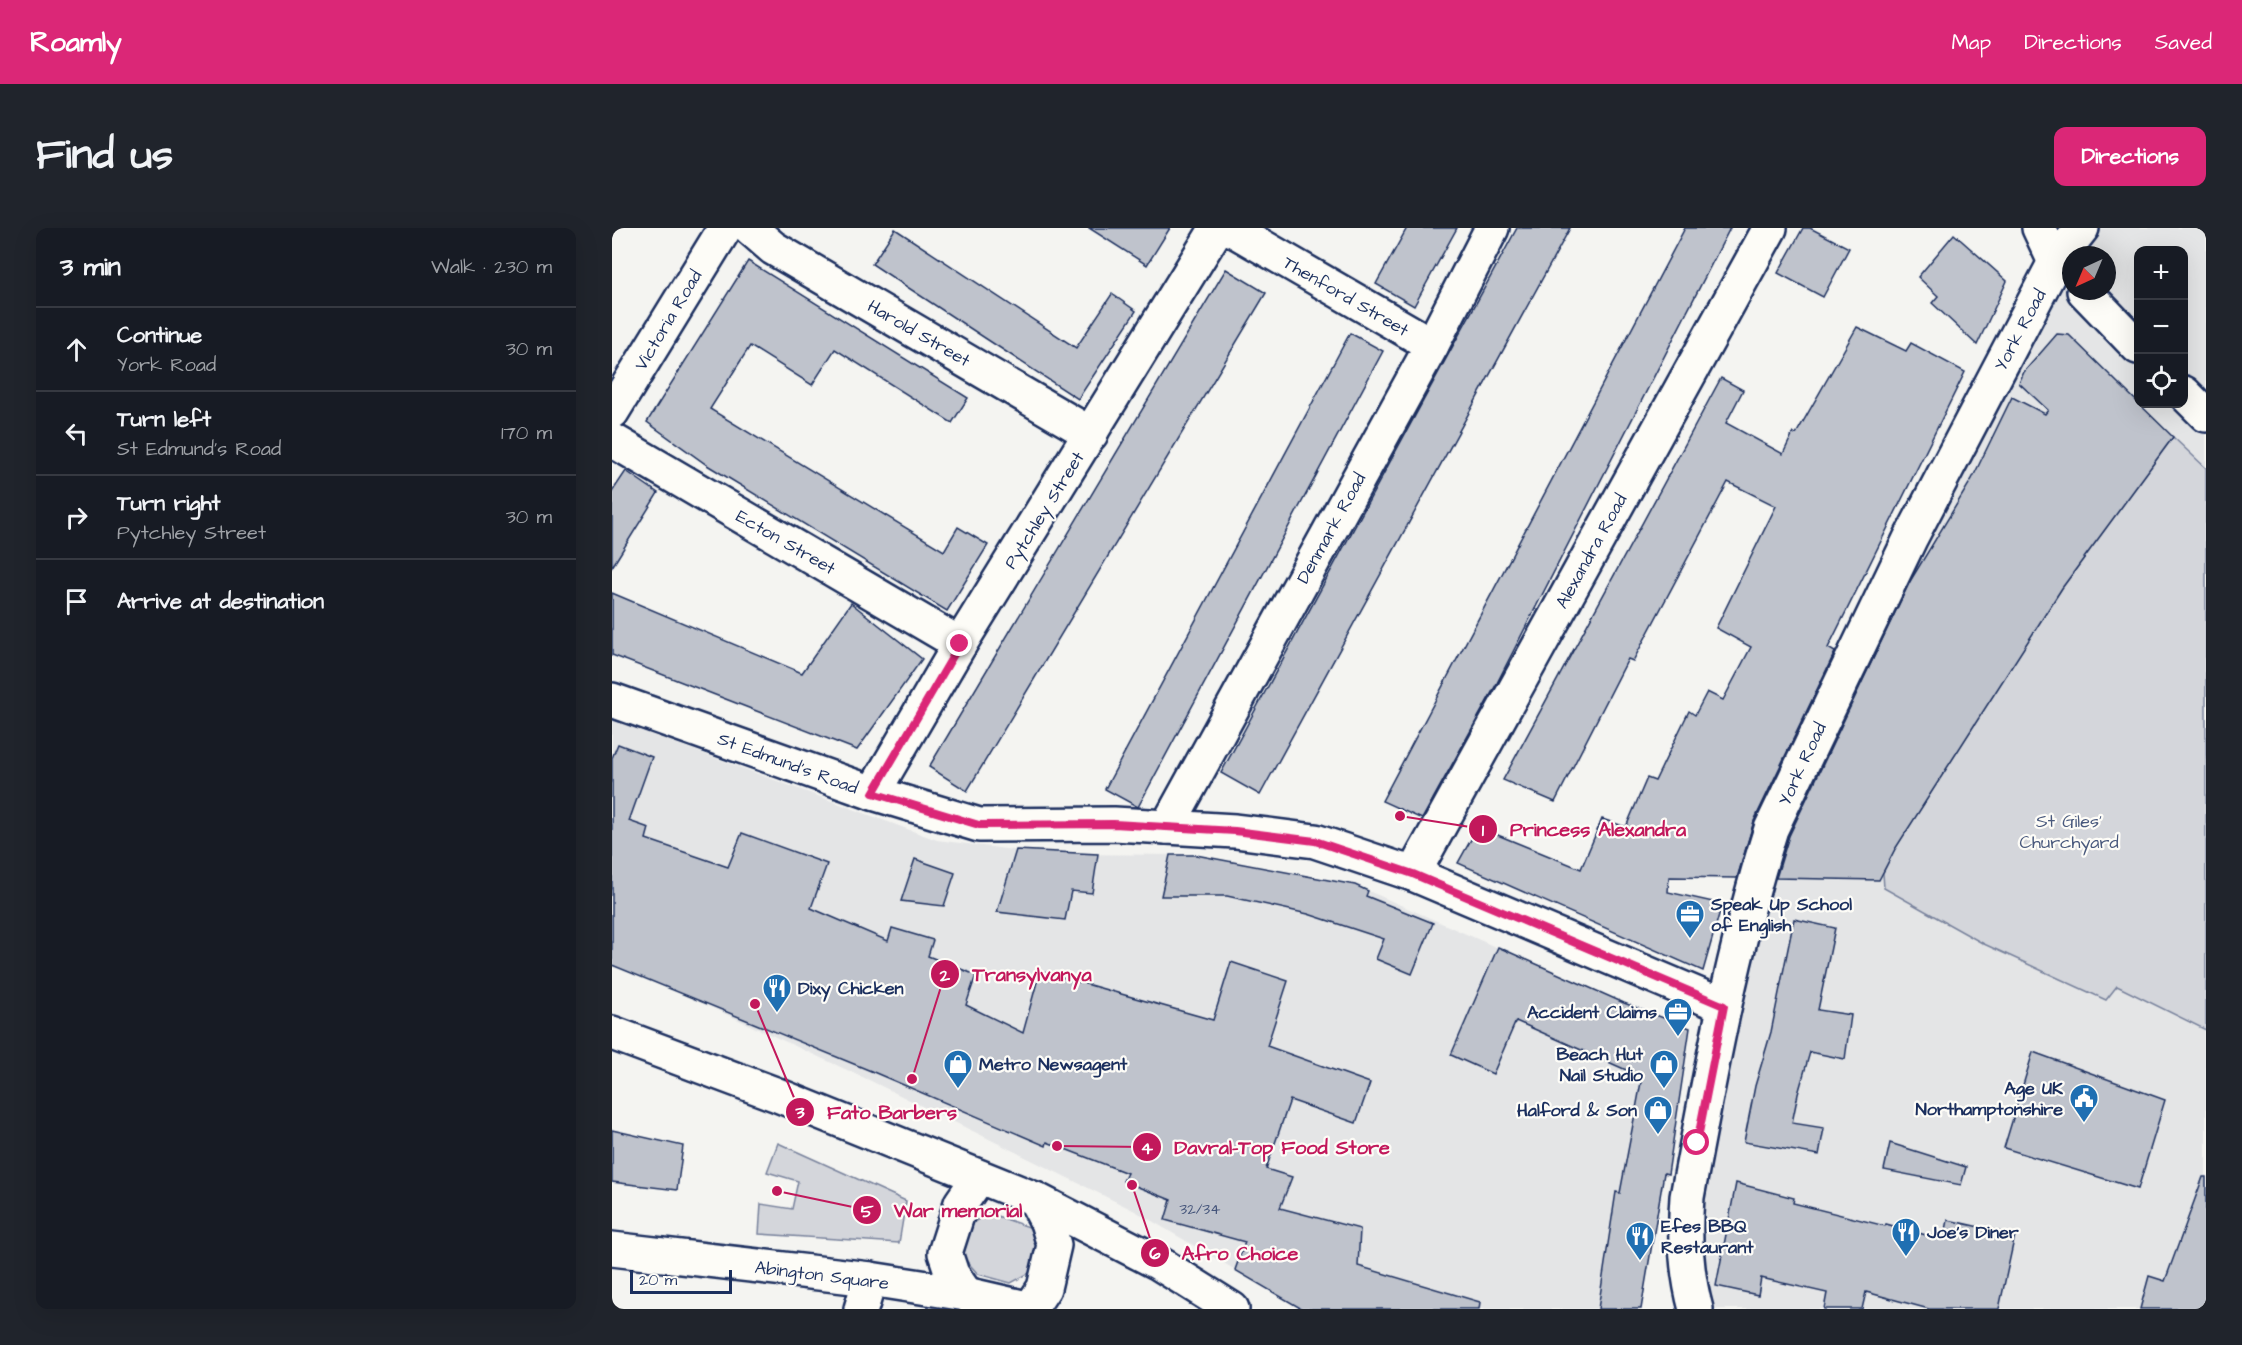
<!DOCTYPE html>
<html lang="en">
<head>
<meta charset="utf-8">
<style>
  :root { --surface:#171b24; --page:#20242c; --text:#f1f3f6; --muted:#9ea1a6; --line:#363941; --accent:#db2777 }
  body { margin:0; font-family:"Architects Daughter",sans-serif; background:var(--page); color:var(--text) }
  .controls { position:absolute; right:18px; top:18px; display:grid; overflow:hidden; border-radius:12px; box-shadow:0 6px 24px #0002 }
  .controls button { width:54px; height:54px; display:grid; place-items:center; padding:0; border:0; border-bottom:2px solid var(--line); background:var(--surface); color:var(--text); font:30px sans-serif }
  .compass { position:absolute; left:1450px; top:18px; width:54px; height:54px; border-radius:50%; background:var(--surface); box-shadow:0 6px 24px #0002; rotate:224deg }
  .scale { position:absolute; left:18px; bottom:15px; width:102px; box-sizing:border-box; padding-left:6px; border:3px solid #1b2f5e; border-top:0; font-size:16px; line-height:21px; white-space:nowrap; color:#1b2f5e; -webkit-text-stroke:4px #fdfcf7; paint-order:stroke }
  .stop { position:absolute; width:18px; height:18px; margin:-14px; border:4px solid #db2777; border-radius:50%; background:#fff }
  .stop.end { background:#db2777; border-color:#fff; box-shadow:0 2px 6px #0008 }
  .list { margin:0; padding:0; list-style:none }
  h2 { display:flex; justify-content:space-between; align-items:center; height:78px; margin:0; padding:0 24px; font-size:26px }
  h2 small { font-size:20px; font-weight:400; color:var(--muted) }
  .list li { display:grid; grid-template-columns:39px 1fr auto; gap:18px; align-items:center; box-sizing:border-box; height:84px; padding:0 24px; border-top:2px solid var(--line) }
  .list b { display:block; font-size:22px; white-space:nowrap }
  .list p { margin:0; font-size:20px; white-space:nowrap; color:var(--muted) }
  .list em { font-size:20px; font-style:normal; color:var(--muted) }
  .icon { flex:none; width:33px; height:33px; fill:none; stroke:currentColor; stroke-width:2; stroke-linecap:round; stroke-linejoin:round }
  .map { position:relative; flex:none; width:1594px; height:1081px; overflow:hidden; border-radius:12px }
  header { display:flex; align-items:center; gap:36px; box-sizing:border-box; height:84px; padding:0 30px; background:var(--accent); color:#fff }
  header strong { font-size:28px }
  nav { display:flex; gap:33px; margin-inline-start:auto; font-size:21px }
  .intro { display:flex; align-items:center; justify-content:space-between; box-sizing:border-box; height:144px; padding:0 36px }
  h1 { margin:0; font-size:42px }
  .button { padding:15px 27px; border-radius:12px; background:var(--accent); color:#fff; font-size:21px; font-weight:700 }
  main { display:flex; gap:36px; padding:0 36px }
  aside { flex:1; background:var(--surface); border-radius:12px; box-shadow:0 6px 24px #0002 }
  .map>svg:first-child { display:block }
  .built { fill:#e4e5e6; fill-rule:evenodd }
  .green { fill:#d4d6db; stroke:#78829c; stroke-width:1.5 }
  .building { fill:#bfc3cc; stroke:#1b2f5e; stroke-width:1.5 }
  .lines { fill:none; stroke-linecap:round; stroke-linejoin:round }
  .street-casing { stroke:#1b2f5e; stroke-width:38 }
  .secondary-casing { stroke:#1b2f5e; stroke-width:38 }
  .primary-casing { stroke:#1b2f5e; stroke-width:38 }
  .street { stroke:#fdfcf7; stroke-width:33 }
  .secondary { stroke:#fdfcf7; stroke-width:33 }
  .primary { stroke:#fdfcf7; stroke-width:33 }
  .route { stroke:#db2777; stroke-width:8 }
  .labels { text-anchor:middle; stroke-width:4.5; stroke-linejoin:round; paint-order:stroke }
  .number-label { font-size:15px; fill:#44547a }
  .street-label { font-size:18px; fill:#1b2f5e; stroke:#fdfcf7 }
  .park-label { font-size:18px; fill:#49597d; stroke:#fdfcf7 }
  .poi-label { font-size:18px; font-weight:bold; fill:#1b2f5e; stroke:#fdfcf7; text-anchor:start }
  .leader { fill:none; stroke:#c2185b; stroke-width:2 }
  .callout-dot { fill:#c2185b; stroke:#fdfcf7; stroke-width:2 }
  .mark-label { font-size:18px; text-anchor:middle; font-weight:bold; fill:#fff }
  .callout-label { font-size:20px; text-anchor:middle; font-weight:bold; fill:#c2185b; stroke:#fdfcf7; stroke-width:4.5; stroke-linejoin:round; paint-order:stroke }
</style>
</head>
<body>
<header>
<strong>Roamly</strong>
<nav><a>Map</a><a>Directions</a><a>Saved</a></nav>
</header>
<div class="intro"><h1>Find us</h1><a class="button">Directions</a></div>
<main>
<aside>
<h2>3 min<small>Walk · 230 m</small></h2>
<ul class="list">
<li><svg class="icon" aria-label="ahead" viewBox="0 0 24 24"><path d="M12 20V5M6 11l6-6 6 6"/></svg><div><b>Continue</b><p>York Road</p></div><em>30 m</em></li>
<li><svg class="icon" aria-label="left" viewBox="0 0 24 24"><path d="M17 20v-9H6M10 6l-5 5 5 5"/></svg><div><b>Turn left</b><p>St Edmund's Road</p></div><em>170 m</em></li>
<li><svg class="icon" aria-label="right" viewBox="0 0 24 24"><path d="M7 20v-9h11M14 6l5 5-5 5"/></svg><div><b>Turn right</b><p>Pytchley Street</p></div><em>30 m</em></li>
<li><svg class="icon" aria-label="arrive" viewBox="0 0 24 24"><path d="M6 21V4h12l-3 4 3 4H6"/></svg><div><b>Arrive at destination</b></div></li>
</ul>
</aside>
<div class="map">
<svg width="1594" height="1081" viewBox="0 0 1594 1081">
  <rect width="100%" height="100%" fill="#f4f4f1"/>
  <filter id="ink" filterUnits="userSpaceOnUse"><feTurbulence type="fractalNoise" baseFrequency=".0167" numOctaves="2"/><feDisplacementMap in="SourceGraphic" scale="12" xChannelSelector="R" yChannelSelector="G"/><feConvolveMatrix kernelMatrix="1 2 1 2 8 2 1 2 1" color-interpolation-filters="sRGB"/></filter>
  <g filter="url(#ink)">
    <g class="built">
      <path d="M 1471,0 L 1594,0 L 1594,1081 L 1101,1081 L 1090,1020 L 1104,818 L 1209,496 ZM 1526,22 L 1572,22 L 1572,176 L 1526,176 ZM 1459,27 L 1495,27 L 1495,63 L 1459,63 Z"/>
      <polygon points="0,492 325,612 431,626 584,627 743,657 1015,777 1078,800 1029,1081 690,1081 523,983 259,853 66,764 0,737"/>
    </g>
    <g class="green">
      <polygon points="1561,209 1594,240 1594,802 1505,758 1494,772 1372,716 1272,660 1271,645 1283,621 1450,360"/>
      <polygon points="166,915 294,973 287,1015 147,1006 149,976 180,981 186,953 155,944"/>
      <polygon points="376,985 417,999 426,1019 419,1044 399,1055 366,1046 351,1029 359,996"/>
    </g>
    <g class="building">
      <polygon points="477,0 558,0 535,37"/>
      <polygon points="795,0 845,0 802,78 764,56"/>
      <polygon points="905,0 958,0 648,567 609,545"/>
      <polygon points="1073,0 1118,0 885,455 810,591 770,573"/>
      <polygon points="1191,0 1198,0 1237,20 1211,69 1166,45"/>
      <polygon points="283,1 464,120 500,66 524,83 466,171 260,36"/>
      <polygon points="1342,6 1395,53 1365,117 1320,75 1326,68 1306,49"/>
      <polygon points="136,33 356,170 340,195 223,121 200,157 138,118 98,181 332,323 346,299 376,317 335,383 95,237 35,194"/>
      <polygon points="614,41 654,65 355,563 317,539"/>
      <polygon points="1245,99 1294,123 1299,115 1353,144 1216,420 1223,424 1142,593 1125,650 1057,649 1056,664 1110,676 1091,743 846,635 866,599 969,641 990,591 1014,599 1035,550 1043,553 1077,483 1083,487 1095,464 1111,472 1139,419 1104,400 1164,278 1116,254 1021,433 1016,431 943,574 891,552 1109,150 1131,162 1114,195 1171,226 1181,205 1184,206"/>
      <polygon points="738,105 771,123 526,579 493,561"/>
      <polygon points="1445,106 1457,107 1561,209 1450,360 1283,621 1267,652 1164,650 1177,608 1297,355 1360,251 1400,169 1433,186 1436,182 1407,155 1412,144"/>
      <polygon points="14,243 46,265 0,339 0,264"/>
      <polygon points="0,365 190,445 239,375 310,431 245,522 0,427"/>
      <polygon points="6,516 40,529 17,593 37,600 34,611 116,639 130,605 215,636 199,680 276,713 280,700 321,712 316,728 364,747 354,777 411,805 428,743 601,792 619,734 676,753 655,818 758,855 744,895 678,872 654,941 680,949 668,980 748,1001 746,1038 868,1074 867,1081 690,1081 623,1042 633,1014 553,992 559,972 511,953 515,945 435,914 434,918 259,843 0,737 0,530"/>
      <polygon points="404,622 486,626 480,665 459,663 453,692 385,684"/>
      <polygon points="558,627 584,627 743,657 756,663 754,668 821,695 800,746 764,731 772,711 696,686 615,668 549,668"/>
      <polygon points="303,631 343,645 332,678 289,673"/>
      <polygon points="1182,691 1223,700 1206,782 1239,787 1233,831 1198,824 1186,866 1180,895 1212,900 1207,927 1132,914 1143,858 1159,804"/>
      <polygon points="886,719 1012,775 1078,800 1056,946 1052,945 1029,1081 986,1081 1004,964 1008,965 1030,849 904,793 881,846 839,827"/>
      <polygon points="1421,824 1553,872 1526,961 1392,920"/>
      <polygon points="0,902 71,918 65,962 0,954"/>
      <polygon points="1278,915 1354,939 1349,957 1272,942"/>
      <polygon points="1591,949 1594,949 1594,1081 1528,1081 1537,1048 1553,1053"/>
      <polygon points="1124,955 1182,970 1181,975 1273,998 1274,996 1332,1012 1336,992 1403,1007 1387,1081 1317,1081 1254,1064 1250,1081 1212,1081 1215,1065 1149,1050 1146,1067 1104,1058"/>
    </g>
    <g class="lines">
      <g class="street-casing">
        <g id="street">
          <polyline points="138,0 161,20 479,206"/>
          <polyline points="618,0 820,117"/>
          <polyline points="1472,63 1526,119"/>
          <polyline points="1572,165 1594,187"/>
          <polyline points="0,184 113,0"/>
          <polyline points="0,212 348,416"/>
          <polyline points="0,472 261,565 367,597 502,596 555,599 623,603 703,613 801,646 1112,778"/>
          <polyline points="261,565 348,416 605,0"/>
          <polyline points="555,599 820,117 880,0"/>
          <polyline points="801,646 1158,0"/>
          <polyline points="249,1081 258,1051"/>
        </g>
      </g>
      <g class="secondary-casing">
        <polyline id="secondary" points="1427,0 1443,34"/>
      </g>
      <g class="primary-casing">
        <g id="primary">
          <polyline points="0,805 163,866 423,971 545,1034 620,1081"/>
          <polyline points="0,1021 258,1051 354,1066 419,1081"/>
          <polyline points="354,1066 340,1046 333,1025 349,975 367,949"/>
          <polyline points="418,1081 432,1060 442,1017 435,994 423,971"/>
          <path d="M 1084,1081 C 1074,1045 1072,1007 1075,969 C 1098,845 1121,721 1159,601 L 1298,311 L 1443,34 L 1470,0"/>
        </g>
      </g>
      <use href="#street" class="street"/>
      <use href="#secondary" class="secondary"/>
      <use href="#primary" class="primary"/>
    </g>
  </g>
  <g class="lines" filter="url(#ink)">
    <polyline class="route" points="348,416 261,565 367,597 502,596 623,603 703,613 801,646 1112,778 1085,915"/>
  </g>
  <defs>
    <g id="office-pin" transform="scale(1.5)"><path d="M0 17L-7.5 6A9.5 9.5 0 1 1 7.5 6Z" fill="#1f6fb2" stroke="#fdfcf7"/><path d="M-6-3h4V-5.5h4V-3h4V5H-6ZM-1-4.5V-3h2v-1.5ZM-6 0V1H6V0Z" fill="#fff"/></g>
    <g id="restaurant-pin" transform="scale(1.5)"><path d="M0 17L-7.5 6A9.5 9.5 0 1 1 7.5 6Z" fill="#1f6fb2" stroke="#fdfcf7"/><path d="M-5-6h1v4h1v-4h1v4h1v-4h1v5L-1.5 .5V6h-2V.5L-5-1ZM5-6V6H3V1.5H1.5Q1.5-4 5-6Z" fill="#fff"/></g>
    <g id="shop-pin" transform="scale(1.5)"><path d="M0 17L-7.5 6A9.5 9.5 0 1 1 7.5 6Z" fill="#1f6fb2" stroke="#fdfcf7"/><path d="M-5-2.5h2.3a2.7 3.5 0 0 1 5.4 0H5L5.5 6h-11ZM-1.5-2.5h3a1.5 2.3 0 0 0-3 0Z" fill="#fff"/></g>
    <g id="civic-pin" transform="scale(1.5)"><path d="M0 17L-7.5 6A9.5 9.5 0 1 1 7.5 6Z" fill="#1f6fb2" stroke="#fdfcf7"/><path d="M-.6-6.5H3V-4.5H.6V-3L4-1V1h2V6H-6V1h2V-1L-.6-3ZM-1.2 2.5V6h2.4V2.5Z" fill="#fff"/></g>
  </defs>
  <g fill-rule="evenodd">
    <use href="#office-pin" x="1078" y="686"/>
    <use href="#restaurant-pin" x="165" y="760"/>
    <use href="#office-pin" x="1066" y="784"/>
    <use href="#shop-pin" x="346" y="836"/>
    <use href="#shop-pin" x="1052" y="836"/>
    <use href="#civic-pin" x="1472" y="870"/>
    <use href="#shop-pin" x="1046" y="882"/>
    <use href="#restaurant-pin" x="1294" y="1004"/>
    <use href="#restaurant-pin" x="1028" y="1008"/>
  </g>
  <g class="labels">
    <g class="number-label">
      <text x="588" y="986">32/34</text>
    </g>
    <g class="street-label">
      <text transform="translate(734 68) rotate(30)" y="6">Thenford Street</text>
      <text transform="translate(56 92) rotate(-59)" y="6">Victoria Road</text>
      <text transform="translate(1408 102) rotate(-62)" y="6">York Road</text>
      <text transform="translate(307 105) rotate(30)" y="6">Harold Street</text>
      <text transform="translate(432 282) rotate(-58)" y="6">Pytchley Street</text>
      <text transform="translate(719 300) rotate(-61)" y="6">Denmark Road</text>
      <text transform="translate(174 314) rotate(30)" y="6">Ecton Street</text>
      <text transform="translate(979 323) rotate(-61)" y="6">Alexandra Road</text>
      <text transform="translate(176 535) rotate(20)" y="6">St Edmund's Road</text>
      <text transform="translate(1190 536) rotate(-65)" y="6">York Road</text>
      <text transform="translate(210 1047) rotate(7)" y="6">Abington Square</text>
    </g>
    <g class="park-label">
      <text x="1457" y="599">St Giles'<tspan x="1457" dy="21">Churchyard</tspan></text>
    </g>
    <g class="poi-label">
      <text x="1099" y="682">Speak Up School<tspan x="1099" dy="21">of English</tspan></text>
      <text x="186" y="766">Dixy Chicken</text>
      <text x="1045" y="790" text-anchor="end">Accident Claims</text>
      <text x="1031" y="832" text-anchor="end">Beach Hut<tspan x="1031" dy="21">Nail Studio</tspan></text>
      <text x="367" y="842">Metro Newsagent</text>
      <text x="1451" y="866" text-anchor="end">Age UK<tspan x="1451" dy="21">Northamptonshire</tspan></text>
      <text x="1025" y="888" text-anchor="end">Halford &amp; Son</text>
      <text x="1049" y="1004">Efes BBQ<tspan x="1049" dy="21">Restaurant</tspan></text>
      <text x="1315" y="1010">Joe's Diner</text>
    </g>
  </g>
  <path class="leader" d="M788 588L871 601M300 851L333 746M143 776L188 884M445 918L535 919M165 963L255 982M520 957L543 1025"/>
  <g class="callout-dot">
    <circle cx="788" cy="588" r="6"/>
    <circle cx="300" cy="851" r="6"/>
    <circle cx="143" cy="776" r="6"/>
    <circle cx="445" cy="918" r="6"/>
    <circle cx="165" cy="963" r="6"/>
    <circle cx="520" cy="957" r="6"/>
    <circle cx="871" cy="601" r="15"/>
    <circle cx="333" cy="746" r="15"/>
    <circle cx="188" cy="884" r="15"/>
    <circle cx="535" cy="919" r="15"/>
    <circle cx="255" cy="982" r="15"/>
    <circle cx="543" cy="1025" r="15"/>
  </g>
  <g class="mark-label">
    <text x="871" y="608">1</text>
    <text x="333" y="753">2</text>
    <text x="188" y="890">3</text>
    <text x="535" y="926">4</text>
    <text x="255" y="989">5</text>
    <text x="543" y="1031">6</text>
  </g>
  <g class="callout-label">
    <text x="986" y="608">Princess Alexandra</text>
    <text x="420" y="753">Transylvanya</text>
    <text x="280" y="891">Fato Barbers</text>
    <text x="670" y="926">Davral-Top Food Store</text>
    <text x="346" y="989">War memorial</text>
    <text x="628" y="1032">Afro Choice</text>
  </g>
</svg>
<div class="controls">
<button>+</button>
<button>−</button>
<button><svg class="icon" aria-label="locate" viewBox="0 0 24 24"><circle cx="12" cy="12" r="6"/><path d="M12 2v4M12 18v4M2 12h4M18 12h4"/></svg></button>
</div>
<svg class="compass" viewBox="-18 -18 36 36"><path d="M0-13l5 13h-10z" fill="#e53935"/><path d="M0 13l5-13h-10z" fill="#9ea1a6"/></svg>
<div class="scale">20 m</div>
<div class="stop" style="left:1085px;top:915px"></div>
<div class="stop end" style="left:348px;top:416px"></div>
</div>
</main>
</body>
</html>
